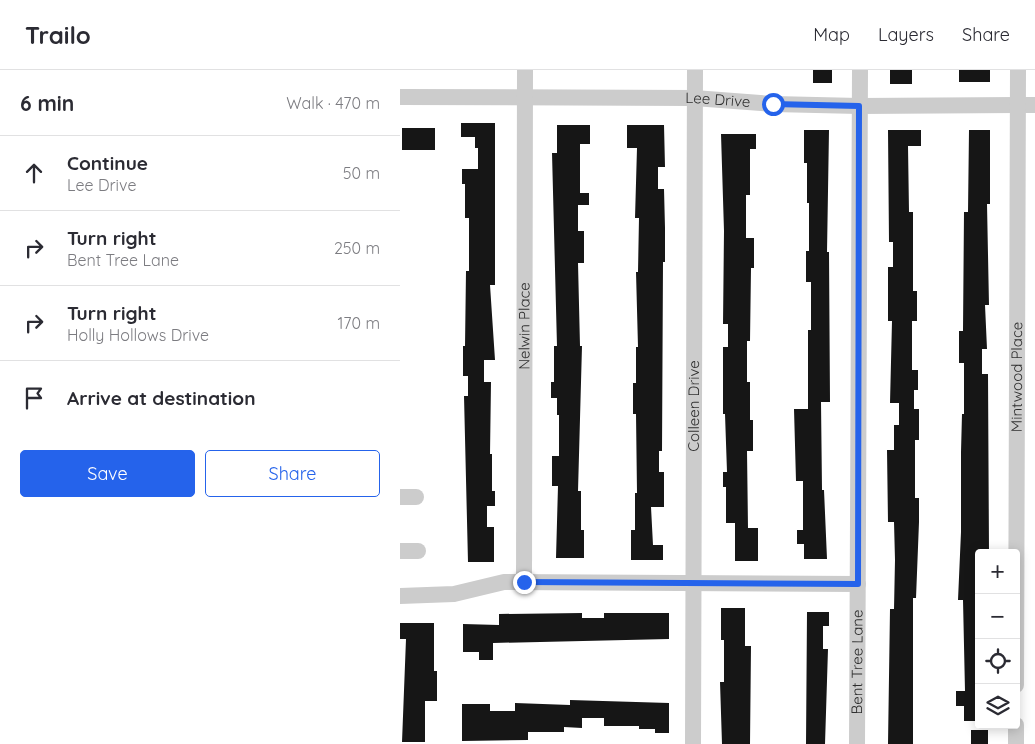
<!DOCTYPE html>
<html lang="en">
<head>
<meta charset="utf-8">
<style>
  :root { --surface:#fff; --page:#f7f7f7; --text:#2b2b33; --muted:#7c7c81; --line:#e1e1e2; --accent:#2563eb }
  body { margin:0; font-family:Quicksand,sans-serif; background:var(--page); color:var(--text) }
  .controls { position:absolute; right:15px; bottom:15px; display:grid; overflow:hidden; border-radius:5px; box-shadow:0 2px 12px #0003 }
  .controls button { width:45px; height:45px; display:grid; place-items:center; padding:0; border:0; border-bottom:1px solid var(--line); background:var(--surface); color:var(--text); font:25px sans-serif }
  .stop { position:absolute; width:15px; height:15px; margin:-11px; border:4px solid #2563eb; border-radius:50%; background:#fff }
  .stop.end { background:#2563eb; border-color:#fff; box-shadow:0 1px 5px #0008 }
  .list { margin:0; padding:0; list-style:none }
  h2 { display:flex; justify-content:space-between; align-items:center; height:65px; margin:0; padding:0 20px; font-size:21px }
  h2 small { font-size:16px; font-weight:400; color:var(--muted) }
  .list li { display:grid; grid-template-columns:32px 1fr auto; gap:15px; align-items:center; box-sizing:border-box; height:75px; padding:0 20px; border-top:1px solid var(--line) }
  .list b { display:block; font-size:19px; white-space:nowrap }
  .list p { margin:0; font-size:16px; white-space:nowrap; color:var(--muted) }
  .list em { font-size:16px; font-style:normal; color:var(--muted) }
  .actions { display:flex; gap:10px; padding:15px 20px }
  .actions a { flex:1; padding:11px 0; border:1px solid var(--accent); border-radius:5px; text-align:center; font-size:18px; color:var(--accent) }
  .actions .main { background:var(--accent); color:#fff }
  .icon { flex:none; width:28px; height:28px; fill:none; stroke:currentColor; stroke-width:2; stroke-linecap:round; stroke-linejoin:round }
  .map { position:relative; flex:none; width:635px; height:674px; overflow:hidden }
  header { display:flex; align-items:center; gap:30px; box-sizing:border-box; height:70px; padding:0 25px; background:var(--surface); border-bottom:1px solid var(--line) }
  header strong { font-size:24px }
  nav { display:flex; gap:28px; margin-inline-start:auto; font-size:18px }
  main { display:flex }
  aside { flex:1; background:var(--surface) }
  .map>svg:first-child { display:block }
  .building { fill:#161616 }
  .lines { fill:none; stroke-linecap:round; stroke-linejoin:round }
  .minor { stroke:#ccc; stroke-width:16 }
  .route { stroke:#2563eb; stroke-width:6 }
  .labels { text-anchor:middle; stroke-width:5; stroke-linejoin:round; paint-order:stroke }
  .street-label { font-size:15px; fill:#2f2f2f; stroke:#fff }
</style>
</head>
<body>
<header>
<strong>Trailo</strong>
<nav><a>Map</a><a>Layers</a><a>Share</a></nav>
</header>
<main>
<aside>
<h2>6 min<small>Walk · 470 m</small></h2>
<ul class="list">
<li><svg class="icon" aria-label="ahead" viewBox="0 0 24 24"><path d="M12 20V5M6 11l6-6 6 6"/></svg><div><b>Continue</b><p>Lee Drive</p></div><em>50 m</em></li>
<li><svg class="icon" aria-label="right" viewBox="0 0 24 24"><path d="M7 20v-9h11M14 6l5 5-5 5"/></svg><div><b>Turn right</b><p>Bent Tree Lane</p></div><em>250 m</em></li>
<li><svg class="icon" aria-label="right" viewBox="0 0 24 24"><path d="M7 20v-9h11M14 6l5 5-5 5"/></svg><div><b>Turn right</b><p>Holly Hollows Drive</p></div><em>170 m</em></li>
<li><svg class="icon" aria-label="arrive" viewBox="0 0 24 24"><path d="M6 21V4h12l-3 4 3 4H6"/></svg><div><b>Arrive at destination</b></div></li>
</ul>
<div class="actions"><a class="main">Save</a><a>Share</a></div>
</aside>
<div class="map">
<svg width="635" height="674" viewBox="0 0 635 674">
  <rect width="100%" height="100%" fill="#fff"/>
  <g class="building">
    <rect x="413" y="0" width="19" height="13"/>
    <rect x="490" y="0" width="22" height="14"/>
    <rect x="559" y="0" width="31" height="12"/>
    <polygon points="61,53 95,53 95,215 90,215 95,290 84,290 84,312 91,312 90,384 92,384 92,421 95,421 95,436 87,436 87,457 94,457 94,492 68,492 64,326 68,326 68,306 63,306 63,276 65,276 66,201 69,201 69,148 65,148 65,114 62,114 62,99 78,99 78,78 75,78 75,67 61,67"/>
    <polygon points="157,55 190,55 190,74 180,74 180,123 189,123 189,135 178,135 178,161 184,161 184,193 178,193 180,276 182,276 178,421 181,421 181,460 184,460 184,488 156,488 158,416 152,416 152,386 159,386 159,345 157,345 157,328 151,328 151,312 154,312 154,276 157,276 152,83 157,83"/>
    <polygon points="227,55 264,55 265,97 258,97 258,119 264,119 265,158 265,192 263,192 262,381 259,381 259,402 264,402 264,437 251,437 253,475 263,475 263,490 231,490 231,460 235,460 235,423 237,423 236,344 233,344 233,313 236,313 236,277 238,277 236,202 238,202 239,148 235,148 237,78 227,78"/>
    <rect x="2" y="58" width="33" height="22"/>
    <polygon points="404,60 429,60 427,182 429,182 430,332 421,332 422,420 424,420 427,489 404,489 404,474 397,474 397,460 403,460 403,411 396,411 394,339 408,339 408,260 411,260 411,212 406,212 406,181 409,181 409,133 407,133 407,93 404,93"/>
    <polygon points="488,60 521,60 521,76 508,76 509,142 513,142 513,221 517,221 517,251 512,251 512,300 518,300 518,320 514,320 514,339 519,339 519,370 515,370 515,428 519,428 519,452 516,528 513,528 513,674 488,674 490,539 494,539 495,490 494,452 488,452 487,380 494,380 494,355 499,355 499,333 490,333 492,251 488,251 488,197 493,197 493,172 489,172"/>
    <polygon points="569,60 590,60 590,134 587,134 589,235 585,235 587,279 582,279 582,304 588,304 589,483 579,483 579,513 577,513 579,651 564,651 564,636 556,636 556,621 565,621 563,530 558,530 561,462 561,382 562,344 564,344 564,293 559,293 559,261 563,261 564,142 568,142"/>
    <polygon points="321,64 356,64 356,79 350,79 350,125 346,125 346,168 354,168 354,198 351,198 350,271 347,271 347,312 350,312 350,350 353,350 353,381 347,381 348,458 358,458 358,491 335,491 335,453 326,453 326,417 323,417 323,402 327,402 325,344 323,344 323,277 328,277 328,254 323,254 324,161"/>
    <polygon points="321,538 345,538 345,576 351,576 350,674 322,674 320,612 324,612 324,570 321,570"/>
    <polygon points="407,542 429,542 429,556 423,556 423,579 428,579 425,674 406,674"/>
    <polygon points="182,543 182,548 204,548 204,543 269,543 269,569 93,573 93,590 79,590 79,582 63,582 63,554 99,555 99,544"/>
    <polygon points="0,553 34,553 34,601 37,601 37,631 25,631 25,672 2,672 6,569 0,569"/>
    <polygon points="170,630 269,633 269,663 255,663 255,659 239,659 239,656 204,656 204,648 182,648 182,658 164,657 164,662 128,662 128,670 62,671 62,634 90,634 90,641 115,641 115,633 170,635"/>
    <rect x="571" y="660" width="17" height="14"/>
  </g>
  <g class="lines">
    <g class="minor">
      <path id="s1" d="M 0,27 L 294,28 L 373,34 L 459,36 L 635,35"/>
      <polyline points="0,427 16,427"/>
      <polyline points="0,481 18,481"/>
      <path id="s2" d="M 124,512 L 125,0"/>
      <polyline points="0,526 54,524 104,512 458,514"/>
      <path id="s3" d="M 616,615 L 618,0"/>
      <path id="s4" d="M 293,674 L 295,0"/>
      <path id="s5" d="M 457,674 L 460,0"/>
      <polyline points="616,674 616,655"/>
    </g>
  </g>
  <g class="lines">
    <polyline class="route" points="124,512 458,514 459,36 373,34"/>
  </g>
  <g class="labels">
    <g class="street-label">
      <text dy="5" stroke="none"><textPath href="#s1" startOffset="318">Lee Drive</textPath></text>
      <text dy="5" stroke="none"><textPath href="#s2" startOffset="256">Nelwin Place</textPath></text>
      <text dy="5" stroke="none"><textPath href="#s3" startOffset="308">Mintwood Place</textPath></text>
      <text dy="5" stroke="none"><textPath href="#s4" startOffset="338">Colleen Drive</textPath></text>
      <text dy="5" stroke="none"><textPath href="#s5" startOffset="82">Bent Tree Lane</textPath></text>
    </g>
  </g>
</svg>
<div class="controls">
<button>+</button>
<button>−</button>
<button><svg class="icon" aria-label="locate" viewBox="0 0 24 24"><circle cx="12" cy="12" r="6"/><path d="M12 2v4M12 18v4M2 12h4M18 12h4"/></svg></button>
<button><svg class="icon" aria-label="layers" viewBox="0 0 24 24"><path d="M12 4l9 5-9 5-9-5zM3 14l9 5 9-5"/></svg></button>
</div>
<div class="stop" style="left:373px;top:34px"></div>
<div class="stop end" style="left:124px;top:512px"></div>
</div>
</main>
</body>
</html>
